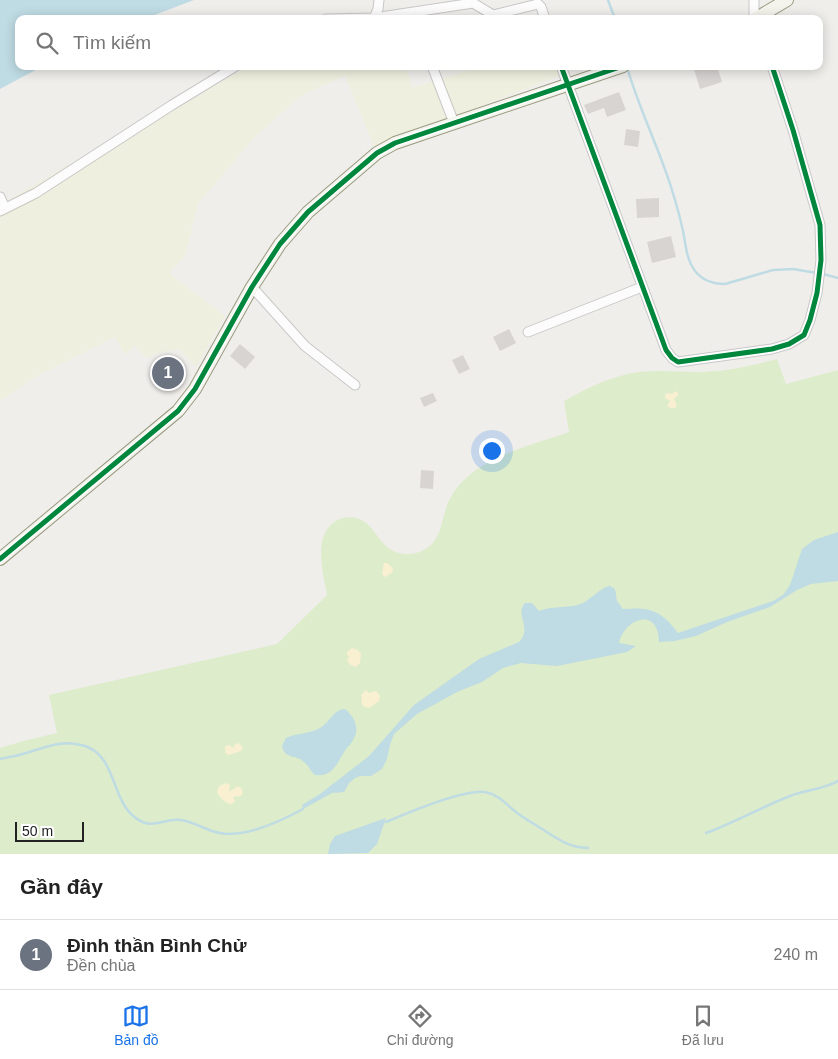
<!DOCTYPE html>
<html lang="vi">
<head>
<meta charset="utf-8">
<style>
  :root { --surface:#fff; --page:#f6f6f6; --text:#222; --muted:#767676; --line:#e0e0e0; --accent:#1a73e8 }
  body { margin:0; font-family:Arial,sans-serif; background:var(--page); color:var(--text) }
  .scale { position:absolute; left:15px; bottom:12px; width:69px; box-sizing:border-box; padding-left:5px; border:2px solid #222; border-top:0; font-size:14px; line-height:18px; white-space:nowrap; color:#222; -webkit-text-stroke:4px #fff; paint-order:stroke }
  .you { position:absolute; left:491px; top:450px; width:18px; height:18px; margin:-12px; border:4px solid #fff; border-radius:50%; background:#1a73e8; box-shadow:0 0 0 8px #1a73e833 }
  .badge { display:grid; place-items:center; width:32px; height:32px; border-radius:50%; background:var(--accent); color:#fff; font-size:16px; font-weight:700 }
  .pin { position:absolute; translate:-50% -50%; border:2px solid #fff; box-shadow:0 1px 5px #0006 }
  .list { margin:0; padding:0; list-style:none }
  h2 { display:flex; justify-content:space-between; align-items:center; height:65px; margin:0; padding:0 20px; font-size:21px }
  h2 small { font-size:16px; font-weight:400; color:var(--muted) }
  .list li { display:grid; grid-template-columns:32px 1fr auto; gap:15px; align-items:center; box-sizing:border-box; height:70px; padding:0 20px; border-top:1px solid var(--line) }
  .list b { display:block; font-size:19px; white-space:nowrap }
  .list p { margin:0; font-size:16px; white-space:nowrap; color:var(--muted) }
  .list em { font-size:16px; font-style:normal; color:var(--muted) }
  .icon { flex:none; width:28px; height:28px; fill:none; stroke:currentColor; stroke-width:2; stroke-linecap:round; stroke-linejoin:round }
  .map { position:relative; flex:none; width:838px; height:854px; overflow:hidden }
  .search { position:absolute; background:var(--surface); box-shadow:0 2px 12px #0003; left:15px; right:15px; top:15px; height:55px; display:flex; align-items:center; gap:12px; box-sizing:border-box; padding:0 18px; border-radius:10px; color:var(--muted); font-size:19px }
  .sheet { height:135px; background:var(--surface) }
  nav { display:flex; justify-content:space-around; align-items:center; box-sizing:border-box; height:70px; border-top:1px solid var(--line); background:var(--surface); font-size:14px; color:var(--muted) }
  nav a { display:grid; justify-items:center; gap:2px }
  nav .on { color:var(--accent) }
  .map>svg:first-child { display:block }
  .farmland { fill:#efefdf }
  .grass { fill:#ddeccb }
  .sand { fill:#f8f0d0 }
  .water { fill:#bfdbe3 }
  .lines { fill:none; stroke-linecap:round; stroke-linejoin:round }
  .stream { stroke:#bfdbe3; stroke-width:2.5 }
  .building { fill:#d7d4d2 }
  .street-casing { stroke:#c9c8c7; stroke-width:11 }
  .secondary-casing { stroke:#999a82; stroke-width:14 }
  .street { stroke:#fdfcfc; stroke-width:9 }
  .secondary { stroke:#f4f4ed; stroke-width:12 }
  .cycleway-casing { stroke:#fff; stroke-width:8 }
  .cycleway { stroke:#00873e; stroke-width:5 }
</style>
</head>
<body>
<div class="map">
<svg width="838" height="854" viewBox="0 0 838 854">
  <rect width="100%" height="100%" fill="#f0eeeb"/>
  <polygon class="farmland" points="245,66 406,66 412,88 481,66 557,66 561,75 374,147 345,75 299,97 253,139 198,204 185,256 169,273 225,316 196,367 179,349 155,354 146,358 134,345 125,355 115,337 35,377 0,401 0,205 63,168 145,123 181,105 238,72"/>
  <path class="grass" d="M 777,359 L 786,384 L 838,370 L 838,854 L 0,854 L 0,748 L 27,740 L 57,733 L 49,695 L 277,644 L 327,595 C 323,572 311,531 340,519 C 348,516 358,517 365,522 C 373,528 378,538 385,545 C 396,556 414,557 427,548 C 444,537 441,512 452,495 C 475,457 530,446 569,432 L 564,401 C 588,387 612,376 639,372 C 660,370 680,372 701,372 C 727,371 752,366 777,359 Z"/>
  <g class="sand">
    <polygon points="675,391 679,394 674,399 677,405 675,408 671,408 667,406 670,401 665,398 665,395 667,393 672,394"/>
    <polygon points="384,563 387,563 393,568 392,573 385,577 382,574"/>
    <polygon points="352,648 358,650 361,654 360,663 356,667 351,665 347,661 349,656 347,655 347,652"/>
    <polygon points="366,690 369,693 376,691 380,696 379,701 369,708 363,706 361,703 362,698 361,695"/>
    <polygon points="238,743 243,747 241,751 229,755 225,753 225,746 229,745 233,748 235,744"/>
    <path d="M 227,783 L 230,785 L 229,792 L 238,786 L 242,789 L 243,793 L 241,796 L 233,797 L 235,801 L 232,804 C 226,804 219,797 217,792 L 219,786 Z"/>
  </g>
  <g class="water">
    <polygon points="0,0 194,0 144,19 19,19 19,66 43,66 0,89"/>
    <path d="M 838,532 L 838,581 L 811,584 L 797,590 L 770,607 L 727,622 L 696,636 L 675,641 L 659,642 C 659,607 625,617 619,643 L 636,646 L 627,652 L 557,666 L 521,663 L 503,668 L 482,682 L 457,692 L 417,714 L 394,734 L 390,745 L 387,759 L 382,769 L 371,776 L 360,776 L 355,778 L 349,783 L 344,792 L 332,793 L 303,809 L 302,805 L 320,794 L 369,756 L 414,705 L 479,659 L 519,642 C 533,627 514,615 525,603 L 532,603 L 539,611 C 553,605 572,609 583,603 C 592,598 600,588 610,586 L 615,589 L 617,601 L 623,609 C 650,607 661,610 678,633 L 773,601 L 783,595 L 790,585 L 802,549 L 814,540 Z"/>
    <path d="M 345,709 C 355,717 360,729 353,740 C 351,744 348,746 346,749 C 338,761 333,778 315,775 C 310,771 309,766 304,762 C 296,754 285,760 282,746 L 286,738 C 296,733 309,734 320,728 C 330,722 333,710 345,709 Z"/>
    <polygon points="386,818 377,844 368,853 328,854 330,844 335,836"/>
  </g>
  <g class="lines">
    <g class="stream">
      <polyline points="608,0 615,19"/>
      <path d="M 627,67 C 639,109 659,148 672,190 C 676,203 680,217 683,231 C 686,245 686,259 695,271 C 703,281 713,284 725,284 L 773,270 L 793,269 L 817,273"/>
      <polyline points="823,274 838,278"/>
      <path d="M 0,759 C 9,757 17,756 26,753 C 46,747 63,739 85,746 C 114,755 112,795 131,814 C 151,833 160,818 181,820 C 195,822 207,831 220,833 C 246,838 281,821 303,809"/>
      <path d="M 386,822 C 407,813 465,789 485,792 C 498,794 507,805 517,813 C 524,818 532,823 539,827 C 556,838 567,847 588,848"/>
      <path d="M 706,833 C 735,822 762,807 790,796 C 806,790 824,789 838,781"/>
    </g>
  </g>
  <g class="building">
    <polygon points="693,66 717,66 722,82 700,89"/>
    <polygon points="619,92 626,110 607,117 604,108 588,114 584,105"/>
    <polygon points="626,129 640,131 638,147 624,145"/>
    <polygon points="659,198 659,217 637,218 636,199"/>
    <polygon points="671,236 676,257 652,263 647,242"/>
    <polygon points="509,329 516,343 500,351 493,337"/>
    <polygon points="240,344 255,357 245,369 230,356"/>
    <polygon points="463,355 470,369 459,374 452,360"/>
    <polygon points="178,366 180,376 159,381 157,371"/>
    <polygon points="433,393 437,401 424,407 420,398"/>
    <polygon points="421,470 434,471 433,489 420,488"/>
  </g>
  <g class="lines">
    <g class="street-casing">
      <g id="street">
        <polyline points="374,18 378,9 379,0"/>
        <polyline points="326,19 374,18 473,3 493,15 538,4 541,7 545,19"/>
        <polyline points="754,19 754,0"/>
        <polyline points="432,66 454,123"/>
        <polyline points="561,66 666,350 672,358 678,362 772,349 789,344 804,335 810,320 817,293 821,260 820,225 793,130 772,66"/>
        <polyline points="0,197 5,208"/>
        <polyline points="0,211 36,193 172,105 236,66"/>
        <polyline points="252,287 305,346 355,385"/>
        <polyline points="528,332 642,287"/>
      </g>
    </g>
    <g class="secondary-casing">
      <g id="secondary">
        <polyline points="755,19 787,0"/>
        <polyline points="0,559 178,411 195,389 252,287 280,244 308,212 377,153 395,143 623,66"/>
      </g>
    </g>
    <use href="#street" class="street"/>
    <use href="#secondary" class="secondary"/>
    <g class="cycleway-casing">
      <g id="cycleway">
        <polyline points="561,66 666,350 672,358 678,362 772,349 789,344 804,335 810,320 817,293 821,260 820,225 793,130 772,66"/>
        <polyline points="0,559 178,411 195,389 252,287 280,244 308,212 377,153 395,143 623,66"/>
      </g>
    </g>
    <use href="#cycleway" class="cycleway"/>
  </g>
</svg>
<div class="scale">50 m</div>
<div class="you"></div>
<div class="pin badge" style="left:168px;top:373px;background:#6b7280">1</div>
<div class="search"><svg class="icon" aria-label="search" viewBox="0 0 24 24"><circle cx="10" cy="10" r="6"/><path d="M15 15l6 6"/></svg>Tìm kiếm</div>
</div>
<section class="sheet">
<h2>Gần đây<small></small></h2>
<ul class="list">
<li><span class="badge" style="background:#6b7280">1</span><div><b>Đình thần Bình Chử</b><p>Đền chùa</p></div><em>240 m</em></li>
</ul>
</section>
<nav>
<a class="on"><svg class="icon" aria-label="map" viewBox="0 0 24 24"><path d="M3 6l6-2 6 2 6-2v14l-6 2-6-2-6 2zM9 4v14M15 6v14"/></svg>Bản đồ</a>
<a><svg class="icon" aria-label="directions" viewBox="0 0 24 24"><path d="M12 3l9 9-9 9-9-9zM9 14v-3h6M13 9l2 2-2 2"/></svg>Chỉ đường</a>
<a><svg class="icon" aria-label="saved" viewBox="0 0 24 24"><path d="M7 4h10v16l-5-4-5 4z"/></svg>Đã lưu</a>
</nav>
</body>
</html>
